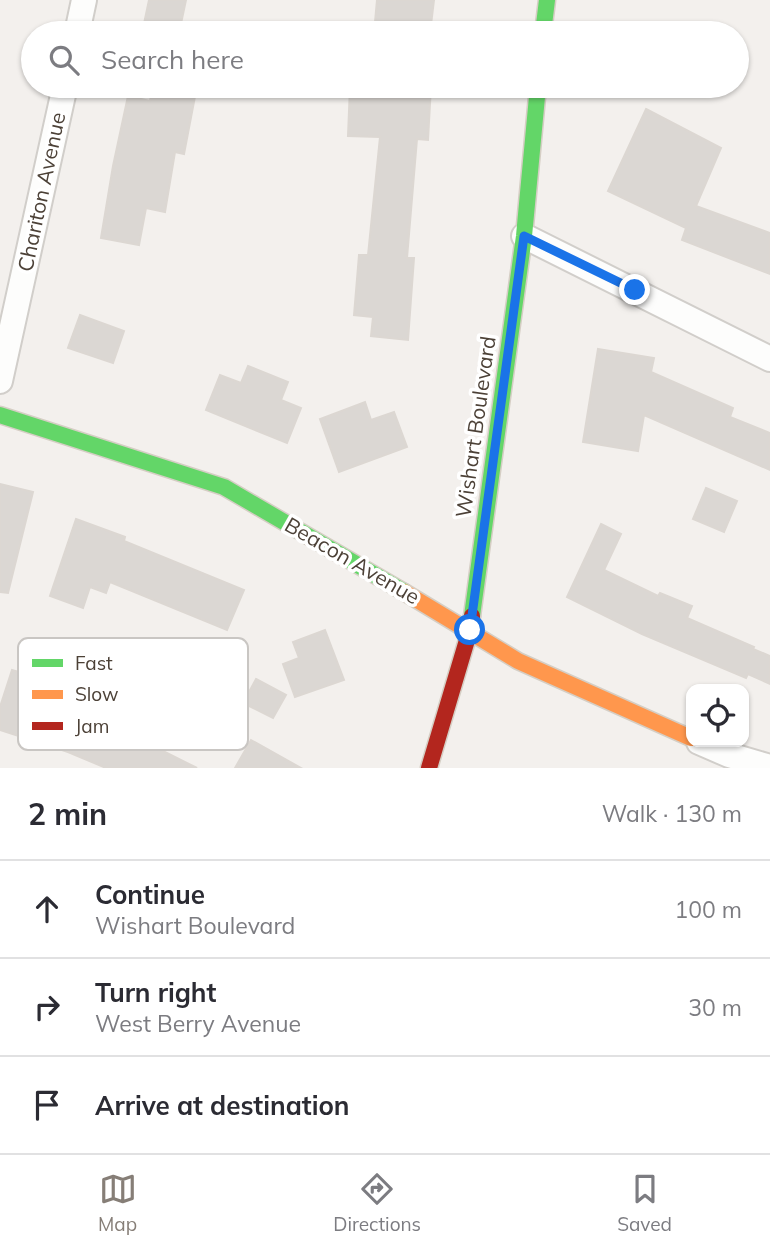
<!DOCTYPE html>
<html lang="en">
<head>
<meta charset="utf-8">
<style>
  :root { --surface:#fff; --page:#f7f7f7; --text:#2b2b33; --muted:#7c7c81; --line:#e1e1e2; --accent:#867e77 }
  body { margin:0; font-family:Mulish,sans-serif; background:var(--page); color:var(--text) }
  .controls { position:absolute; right:21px; bottom:21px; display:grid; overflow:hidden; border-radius:14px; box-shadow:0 2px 5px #0004 }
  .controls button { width:63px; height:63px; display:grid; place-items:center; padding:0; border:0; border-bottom:2px solid var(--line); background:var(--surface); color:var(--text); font:35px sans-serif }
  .stop { position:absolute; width:21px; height:21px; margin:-16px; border:5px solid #1a73e8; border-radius:50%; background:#fff }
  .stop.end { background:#1a73e8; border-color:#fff; box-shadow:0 2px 7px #0008 }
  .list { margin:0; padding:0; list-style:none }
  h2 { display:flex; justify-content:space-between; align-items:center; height:91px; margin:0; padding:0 28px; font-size:30px }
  h2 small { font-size:23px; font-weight:400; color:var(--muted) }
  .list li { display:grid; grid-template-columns:46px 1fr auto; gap:21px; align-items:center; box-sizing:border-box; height:98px; padding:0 28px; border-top:2px solid var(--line) }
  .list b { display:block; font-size:26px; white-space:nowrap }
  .list p { margin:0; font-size:23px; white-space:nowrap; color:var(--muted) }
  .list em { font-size:23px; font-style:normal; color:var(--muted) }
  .icon { flex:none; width:38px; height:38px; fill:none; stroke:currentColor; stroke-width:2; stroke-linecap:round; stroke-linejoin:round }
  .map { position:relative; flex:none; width:770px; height:768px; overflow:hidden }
  .search { position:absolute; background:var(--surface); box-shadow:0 2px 5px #0004; left:21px; right:21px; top:21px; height:77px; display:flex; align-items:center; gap:18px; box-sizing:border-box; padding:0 24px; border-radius:38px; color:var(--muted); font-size:26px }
  .sheet { height:385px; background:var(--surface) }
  nav { display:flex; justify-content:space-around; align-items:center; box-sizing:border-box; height:98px; border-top:2px solid var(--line); background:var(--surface); font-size:19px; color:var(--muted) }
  nav a { display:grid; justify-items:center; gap:4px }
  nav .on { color:var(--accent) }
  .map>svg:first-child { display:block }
  .building { fill:#dbd7d3; stroke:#dcd7d2; stroke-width:2 }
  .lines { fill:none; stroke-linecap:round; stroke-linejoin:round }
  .street-casing { stroke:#d1ceca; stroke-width:28 }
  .fast-casing { stroke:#d5cec4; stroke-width:19 }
  .slow-casing { stroke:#d5cec4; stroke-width:19 }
  .jam-casing { stroke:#d5cec4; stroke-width:19 }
  .street { stroke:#fdfdfc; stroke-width:24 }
  .fast { stroke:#63d668; stroke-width:16 }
  .slow { stroke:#ff974d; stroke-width:16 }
  .jam { stroke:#b3261e; stroke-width:16 }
  .route { stroke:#1a73e8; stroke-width:9 }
  .labels { text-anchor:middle; stroke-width:7; stroke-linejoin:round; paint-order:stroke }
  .street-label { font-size:21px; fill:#4c4137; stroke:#fff }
  .key { fill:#fff; stroke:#c9c6c3; stroke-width:2 }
  .key-label { font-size:19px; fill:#4c4137 }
</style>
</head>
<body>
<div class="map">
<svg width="770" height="768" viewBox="0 0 770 768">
  <rect width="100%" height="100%" fill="#f3f0ed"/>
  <g class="building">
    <polygon points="149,0 186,0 179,33 142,33"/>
    <polygon points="377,0 434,0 430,33 374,33"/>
    <polygon points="153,86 197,86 184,154 175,152 165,212 146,208 139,245 101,238 113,166 128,96 150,101"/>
    <polygon points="350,86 431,86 428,140 417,139 407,258 414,258 408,340 371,336 373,317 354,315 359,255 368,255 380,137 348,136"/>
    <polygon points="646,109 721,148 696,206 770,233 770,274 682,240 686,228 608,191"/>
    <polygon points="80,315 124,331 113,363 68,348"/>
    <polygon points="598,349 654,358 651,372 733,408 730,417 770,433 770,470 644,415 638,451 583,442"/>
    <polygon points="248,366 288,382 281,400 301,408 287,443 206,410 220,375 241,383"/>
    <polygon points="365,402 371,420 394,412 407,447 339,472 320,419"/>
    <polygon points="0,484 33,492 8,593 0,592"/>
    <polygon points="706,488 737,501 724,532 693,519"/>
    <polygon points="76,519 125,537 124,541 244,590 227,630 110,582 106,593 90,587 83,608 50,596"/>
    <polygon points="601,524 621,534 604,570 658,596 660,593 692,606 687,618 754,647 753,649 770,656 770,684 748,674 746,678 642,634 567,597"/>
    <polygon points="325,630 344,680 295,697 283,664 299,658 293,642"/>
    <polygon points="12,670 32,676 26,696 66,709 141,740 197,768 106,768 68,752 0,730 0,707"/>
    <polygon points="256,679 286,695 273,718 243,703"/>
    <polygon points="251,740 301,768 235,768"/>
  </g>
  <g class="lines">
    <g class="street-casing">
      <g id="street">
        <polyline points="77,33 84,0"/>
        <polyline points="524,236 770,359"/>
        <polyline points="0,381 65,86"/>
        <polyline points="699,742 729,755 770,767"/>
      </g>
    </g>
    <g class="fast-casing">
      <g id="fast">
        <polyline points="543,33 547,0"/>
        <polyline points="0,415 224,487 404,592"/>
        <polyline points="472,616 524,236 538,86"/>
      </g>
    </g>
    <g class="slow-casing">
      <polyline id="slow" points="404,592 518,661 691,738"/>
    </g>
    <g class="jam-casing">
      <polyline id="jam" points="429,768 470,630 472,616"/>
    </g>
    <use href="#street" class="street"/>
    <use href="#fast" class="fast"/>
    <use href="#slow" class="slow"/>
    <use href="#jam" class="jam"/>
  </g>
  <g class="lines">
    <polyline class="route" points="470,630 524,236 635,290"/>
  </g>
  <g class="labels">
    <g class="street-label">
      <text transform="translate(42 192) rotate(-78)" y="7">Chariton Avenue</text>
      <text transform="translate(476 427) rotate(-82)" y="7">Wishart Boulevard</text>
      <text transform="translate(352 561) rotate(30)" y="7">Beacon Avenue</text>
    </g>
  </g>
  <rect x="18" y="638" width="230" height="112" rx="10" class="key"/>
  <rect x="32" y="659" width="31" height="8" fill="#63d668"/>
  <rect x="32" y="690" width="31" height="9" fill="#ff974d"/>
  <rect x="32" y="722" width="31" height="8" fill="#b3261e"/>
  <g class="key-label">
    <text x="75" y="670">Fast</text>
    <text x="75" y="701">Slow</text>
    <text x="75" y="733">Jam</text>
  </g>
</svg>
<div class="controls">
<button><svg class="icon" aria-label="locate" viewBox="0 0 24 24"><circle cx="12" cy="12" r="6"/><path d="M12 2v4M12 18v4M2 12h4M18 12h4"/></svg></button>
</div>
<div class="stop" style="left:470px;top:630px"></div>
<div class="stop end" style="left:635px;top:290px"></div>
<div class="search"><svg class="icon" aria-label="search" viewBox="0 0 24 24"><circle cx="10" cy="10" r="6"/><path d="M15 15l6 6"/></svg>Search here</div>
</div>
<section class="sheet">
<h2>2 min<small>Walk · 130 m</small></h2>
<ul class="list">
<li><svg class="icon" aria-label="ahead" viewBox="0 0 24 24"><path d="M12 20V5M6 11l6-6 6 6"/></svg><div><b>Continue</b><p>Wishart Boulevard</p></div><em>100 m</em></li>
<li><svg class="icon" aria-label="right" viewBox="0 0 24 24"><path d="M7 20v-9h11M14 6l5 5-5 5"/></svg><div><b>Turn right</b><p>West Berry Avenue</p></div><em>30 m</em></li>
<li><svg class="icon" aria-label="arrive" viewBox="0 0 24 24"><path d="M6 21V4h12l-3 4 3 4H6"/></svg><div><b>Arrive at destination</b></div></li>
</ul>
</section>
<nav>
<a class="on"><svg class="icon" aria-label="map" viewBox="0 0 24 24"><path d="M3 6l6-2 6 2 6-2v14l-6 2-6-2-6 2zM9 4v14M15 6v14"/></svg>Map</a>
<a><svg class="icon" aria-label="directions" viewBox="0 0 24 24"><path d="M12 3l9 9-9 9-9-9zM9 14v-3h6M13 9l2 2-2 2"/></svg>Directions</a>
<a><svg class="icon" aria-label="saved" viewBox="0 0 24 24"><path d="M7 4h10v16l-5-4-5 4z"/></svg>Saved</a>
</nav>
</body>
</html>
